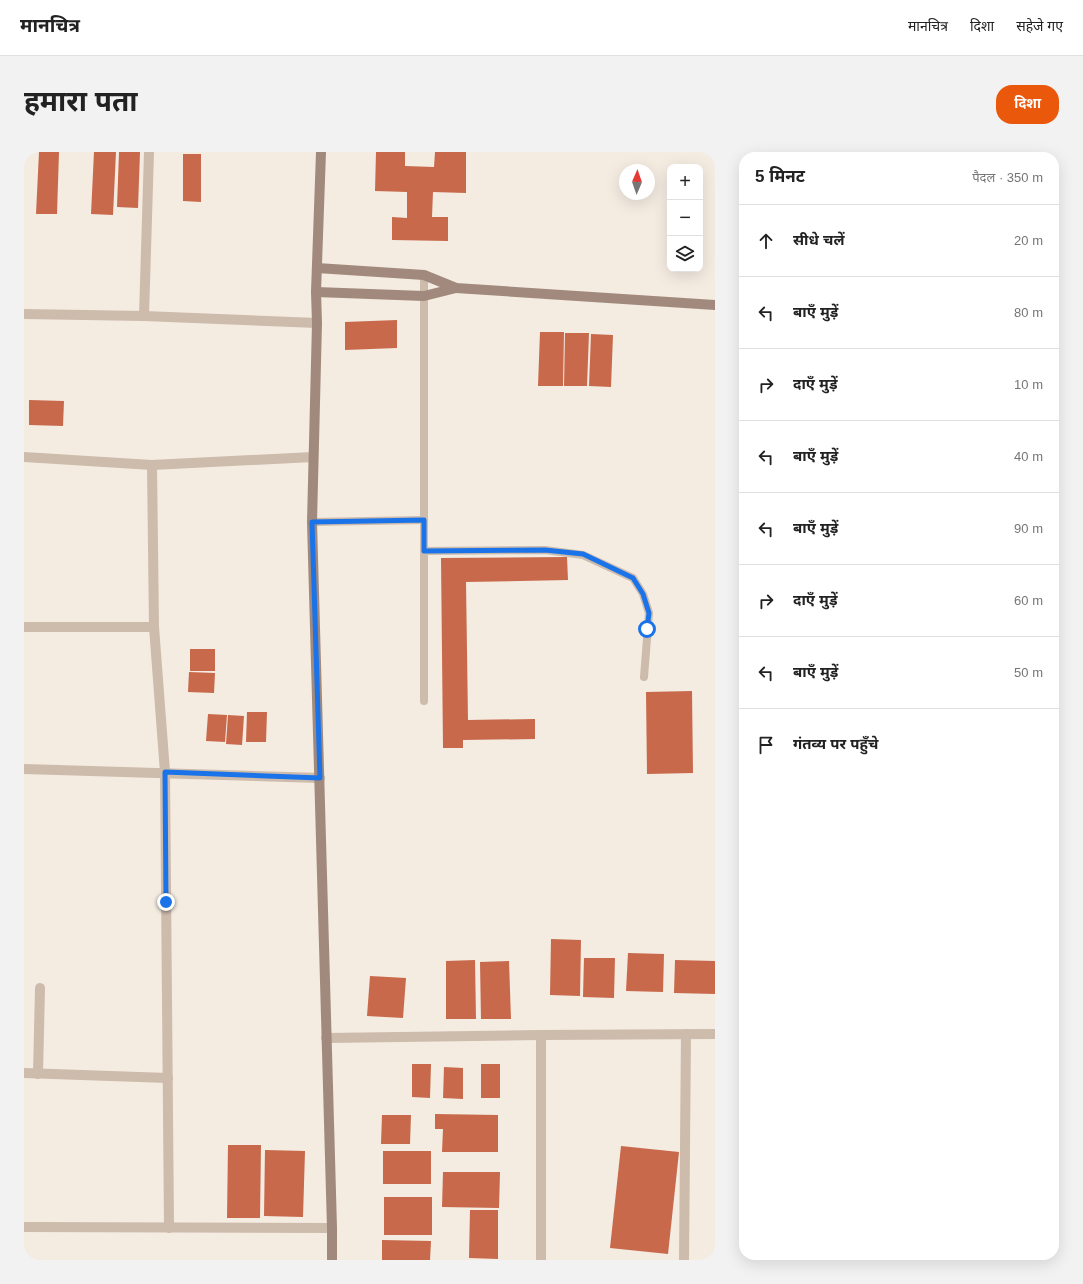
<!DOCTYPE html>
<html lang="hi">
<head>
<meta charset="utf-8">
<style>
  :root { --surface:#fff; --page:#f2f2f2; --text:#222; --muted:#767676; --line:#e0e0e0; --accent:#ea580c }
  body { margin:0; font-family:Helvetica,"Noto Sans Devanagari",sans-serif; background:var(--page); color:var(--text) }
  .controls { position:absolute; right:12px; top:12px; display:grid; overflow:hidden; border-radius:8px; box-shadow:0 4px 16px #0002 }
  .controls button { width:36px; height:36px; display:grid; place-items:center; padding:0; border:0; border-bottom:1px solid var(--line); background:var(--surface); color:var(--text); font:20px sans-serif }
  .compass { position:absolute; left:595px; top:12px; width:36px; height:36px; border-radius:50%; background:var(--surface); box-shadow:0 4px 16px #0002; rotate:2deg }
  .stop { position:absolute; width:12px; height:12px; margin:-9px; border:3px solid #1a73e8; border-radius:50%; background:#fff }
  .stop.end { background:#1a73e8; border-color:#fff; box-shadow:0 1px 4px #0008 }
  .list { margin:0; padding:0; list-style:none }
  h2 { display:flex; justify-content:space-between; align-items:center; height:52px; margin:0; padding:0 16px; font-size:17px }
  h2 small { font-size:13px; font-weight:400; color:var(--muted) }
  .list li { display:grid; grid-template-columns:26px 1fr auto; gap:12px; align-items:center; box-sizing:border-box; height:72px; padding:0 16px; border-top:1px solid var(--line) }
  .list b { display:block; font-size:15px; white-space:nowrap }
  .list em { font-size:13px; font-style:normal; color:var(--muted) }
  .icon { flex:none; width:22px; height:22px; fill:none; stroke:currentColor; stroke-width:2; stroke-linecap:round; stroke-linejoin:round }
  .map { position:relative; flex:none; width:691px; height:1108px; overflow:hidden; border-radius:16px }
  header { display:flex; align-items:center; gap:24px; box-sizing:border-box; height:56px; padding:0 20px; background:var(--surface); border-bottom:1px solid var(--line) }
  header strong { font-size:19px }
  nav { display:flex; gap:22px; margin-inline-start:auto; font-size:14px }
  .intro { display:flex; align-items:center; justify-content:space-between; box-sizing:border-box; height:96px; padding:0 24px }
  h1 { margin:0; font-size:28px }
  .button { padding:10px 18px; border-radius:16px; background:var(--accent); color:#fff; font-size:14px; font-weight:700 }
  main { display:flex; gap:24px; padding:0 24px }
  aside { flex:1; background:var(--surface); border-radius:16px; box-shadow:0 4px 16px #0002 }
  .map>svg:first-child { display:block }
  .building { fill:#c8694b }
  .lines { fill:none; stroke-linecap:round; stroke-linejoin:round }
  .lane { stroke:#cdbbac; stroke-width:8 }
  .street { stroke:#cdbbac; stroke-width:10 }
  .secondary { stroke:#a18a7d; stroke-width:10 }
  .route { stroke:#1a73e8; stroke-width:5 }
</style>
</head>
<body>
<header>
<strong>मानचित्र</strong>
<nav><a>मानचित्र</a><a>दिशा</a><a>सहेजे गए</a></nav>
</header>
<div class="intro"><h1>हमारा पता</h1><a class="button">दिशा</a></div>
<main>
<div class="map">
<svg width="691" height="1108" viewBox="0 0 691 1108">
  <rect width="100%" height="100%" fill="#f4ebe1"/>
  <g class="building">
    <polygon points="15,0 35,0 33,62 12,62"/>
    <polygon points="70,0 92,0 89,63 67,62"/>
    <polygon points="95,0 116,0 114,56 93,55"/>
    <polygon points="352,0 381,0 381,14 410,15 411,0 442,0 442,41 409,40 408,65 424,65 424,89 368,88 368,65 383,66 383,40 351,39"/>
    <polygon points="159,2 177,2 177,50 159,49"/>
    <polygon points="373,168 373,196 321,198 321,170"/>
    <polygon points="516,180 540,180 539,234 514,234"/>
    <polygon points="541,181 565,181 563,234 540,234"/>
    <polygon points="567,182 589,183 587,235 565,234"/>
    <polygon points="5,248 40,249 39,274 5,273"/>
    <polygon points="543,405 544,428 442,430 444,568 511,567 511,587 439,588 439,596 419,596 417,406"/>
    <rect x="166" y="497" width="25" height="22"/>
    <polygon points="165,520 191,521 190,541 164,540"/>
    <polygon points="668,539 669,621 623,622 622,540"/>
    <polygon points="223,560 243,560 242,590 222,590"/>
    <polygon points="184,562 203,563 201,590 182,589"/>
    <polygon points="204,563 220,564 218,593 202,592"/>
    <polygon points="527,787 557,788 556,844 526,843"/>
    <polygon points="604,801 640,802 639,840 602,839"/>
    <polygon points="560,806 591,806 590,846 559,845"/>
    <polygon points="451,808 452,867 422,867 422,809"/>
    <polygon points="651,808 691,809 691,842 650,841"/>
    <polygon points="485,809 487,867 457,867 456,810"/>
    <polygon points="346,824 382,826 379,866 343,864"/>
    <polygon points="388,912 407,912 406,946 388,945"/>
    <rect x="457" y="912" width="19" height="34"/>
    <polygon points="420,915 439,916 439,947 419,946"/>
    <polygon points="411,962 474,963 474,1000 418,1000 419,977 411,977"/>
    <polygon points="358,963 387,963 386,992 357,992"/>
    <polygon points="204,993 237,993 236,1066 203,1066"/>
    <polygon points="597,994 655,1000 644,1102 586,1096"/>
    <polygon points="241,998 281,999 279,1065 240,1064"/>
    <rect x="359" y="999" width="48" height="33"/>
    <polygon points="419,1020 476,1020 475,1056 418,1055"/>
    <rect x="360" y="1045" width="48" height="38"/>
    <polygon points="446,1058 474,1058 474,1107 445,1106"/>
    <polygon points="358,1088 407,1089 406,1108 358,1108"/>
  </g>
  <g class="lines">
    <g class="lane">
      <polyline points="400,123 400,549"/>
      <polyline points="288,370 400,368"/>
      <polyline points="400,399 521,398 559,403 609,426 619,442 625,461 620,525"/>
    </g>
    <g class="street">
      <polyline points="0,162 120,164 293,171"/>
      <polyline points="120,164 125,0"/>
      <polyline points="0,305 128,313 289,305"/>
      <polyline points="128,313 130,475 141,620 145,1076"/>
      <polyline points="0,475 130,475"/>
      <polyline points="0,617 296,626"/>
      <polyline points="302,886 517,883 691,882"/>
      <polyline points="0,921 144,926"/>
      <polyline points="14,922 16,836"/>
      <polyline points="0,1075 308,1076"/>
      <polyline points="517,1108 517,883"/>
      <polyline points="660,1108 662,882"/>
    </g>
    <g class="secondary">
      <polyline points="297,0 292,140 293,171 288,370 308,1076 308,1108"/>
      <polyline points="293,116 400,123 432,136 691,153"/>
      <polyline points="292,140 400,144 432,136"/>
    </g>
  </g>
  <g class="lines">
    <polyline class="route" points="142,750 141,620 296,626 288,370 400,368 400,399 521,398 559,402 609,426 619,442 625,461 623,477"/>
  </g>
</svg>
<div class="controls">
<button>+</button>
<button>−</button>
<button><svg class="icon" aria-label="layers" viewBox="0 0 24 24"><path d="M12 4l9 5-9 5-9-5zM3 14l9 5 9-5"/></svg></button>
</div>
<svg class="compass" viewBox="-18 -18 36 36"><path d="M0-13l5 13h-10z" fill="#e53935"/><path d="M0 13l5-13h-10z" fill="#767676"/></svg>
<div class="stop" style="left:623px;top:477px"></div>
<div class="stop end" style="left:142px;top:750px"></div>
</div>
<aside>
<h2>5 मिनट<small>पैदल · 350 m</small></h2>
<ul class="list">
<li><svg class="icon" aria-label="ahead" viewBox="0 0 24 24"><path d="M12 20V5M6 11l6-6 6 6"/></svg><div><b>सीधे चलें</b></div><em>20 m</em></li>
<li><svg class="icon" aria-label="left" viewBox="0 0 24 24"><path d="M17 20v-9H6M10 6l-5 5 5 5"/></svg><div><b>बाएँ मुड़ें</b></div><em>80 m</em></li>
<li><svg class="icon" aria-label="right" viewBox="0 0 24 24"><path d="M7 20v-9h11M14 6l5 5-5 5"/></svg><div><b>दाएँ मुड़ें</b></div><em>10 m</em></li>
<li><svg class="icon" aria-label="left" viewBox="0 0 24 24"><path d="M17 20v-9H6M10 6l-5 5 5 5"/></svg><div><b>बाएँ मुड़ें</b></div><em>40 m</em></li>
<li><svg class="icon" aria-label="left" viewBox="0 0 24 24"><path d="M17 20v-9H6M10 6l-5 5 5 5"/></svg><div><b>बाएँ मुड़ें</b></div><em>90 m</em></li>
<li><svg class="icon" aria-label="right" viewBox="0 0 24 24"><path d="M7 20v-9h11M14 6l5 5-5 5"/></svg><div><b>दाएँ मुड़ें</b></div><em>60 m</em></li>
<li><svg class="icon" aria-label="left" viewBox="0 0 24 24"><path d="M17 20v-9H6M10 6l-5 5 5 5"/></svg><div><b>बाएँ मुड़ें</b></div><em>50 m</em></li>
<li><svg class="icon" aria-label="arrive" viewBox="0 0 24 24"><path d="M6 21V4h12l-3 4 3 4H6"/></svg><div><b>गंतव्य पर पहुँचे</b></div></li>
</ul>
</aside>
</main>
</body>
</html>
